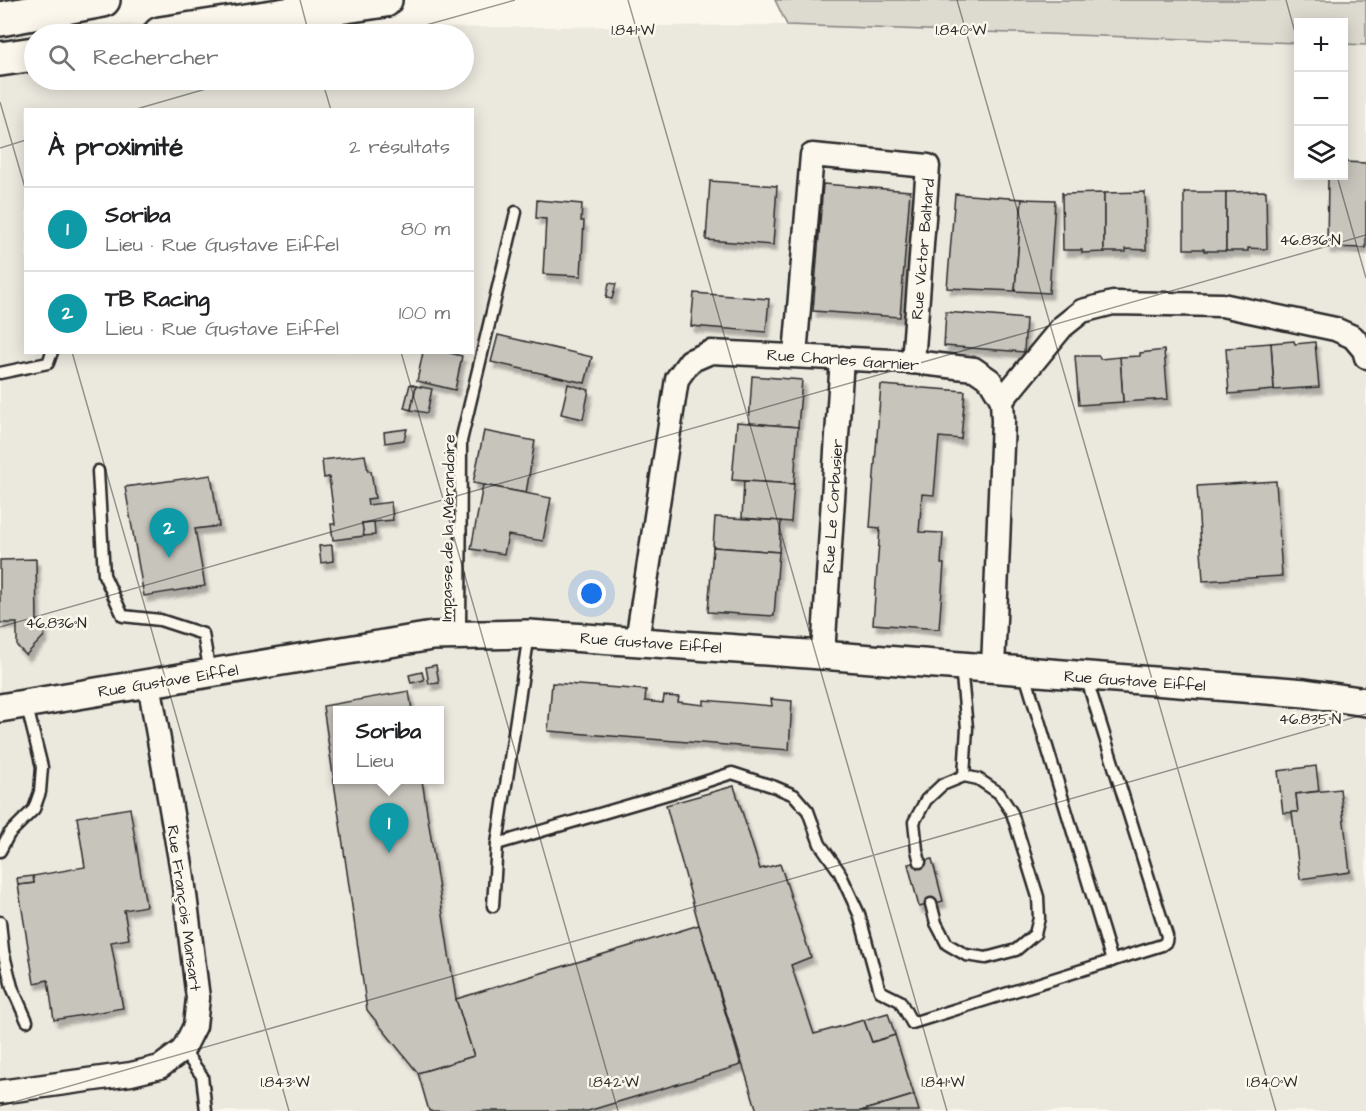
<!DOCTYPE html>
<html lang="fr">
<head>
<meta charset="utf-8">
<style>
  :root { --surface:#fff; --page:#f6f6f6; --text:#202124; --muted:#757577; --line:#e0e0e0; --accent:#ea580c }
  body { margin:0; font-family:"Architects Daughter",sans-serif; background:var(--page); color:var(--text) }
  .controls { position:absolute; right:18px; top:18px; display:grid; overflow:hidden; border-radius:0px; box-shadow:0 3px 15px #0003 }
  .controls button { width:54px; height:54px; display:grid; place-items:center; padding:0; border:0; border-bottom:2px solid var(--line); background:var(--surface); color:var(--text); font:30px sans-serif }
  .you { position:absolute; left:592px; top:594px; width:21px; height:21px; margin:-15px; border:4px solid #fff; border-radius:50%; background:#1a73e8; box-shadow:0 0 0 9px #1a73e833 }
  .badge { display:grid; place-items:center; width:39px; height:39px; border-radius:50%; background:var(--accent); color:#fff; font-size:20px; font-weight:700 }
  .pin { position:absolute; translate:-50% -50px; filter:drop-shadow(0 2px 3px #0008) }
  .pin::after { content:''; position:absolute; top:32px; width:21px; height:18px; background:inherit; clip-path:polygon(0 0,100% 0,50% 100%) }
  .popup { position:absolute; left:333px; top:706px; width:111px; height:78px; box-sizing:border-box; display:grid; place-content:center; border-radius:0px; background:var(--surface); filter:drop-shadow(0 2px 4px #0005); font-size:20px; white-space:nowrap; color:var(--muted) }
  .popup b { font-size:22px; color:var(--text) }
  .popup::after { content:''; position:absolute; left:50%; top:100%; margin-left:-12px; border:12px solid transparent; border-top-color:var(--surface) }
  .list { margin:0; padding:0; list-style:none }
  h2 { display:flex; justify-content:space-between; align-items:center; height:78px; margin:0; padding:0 24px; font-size:26px }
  h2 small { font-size:20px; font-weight:400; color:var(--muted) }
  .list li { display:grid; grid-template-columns:39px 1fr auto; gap:18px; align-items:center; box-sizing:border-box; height:84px; padding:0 24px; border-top:2px solid var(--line) }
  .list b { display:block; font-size:22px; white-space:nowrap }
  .list p { margin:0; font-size:20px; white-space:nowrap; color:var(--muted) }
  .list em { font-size:20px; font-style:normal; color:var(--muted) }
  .icon { flex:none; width:33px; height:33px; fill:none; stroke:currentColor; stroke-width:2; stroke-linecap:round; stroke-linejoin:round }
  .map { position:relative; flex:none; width:1366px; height:1111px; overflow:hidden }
  .search { position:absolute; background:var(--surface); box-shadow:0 3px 15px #0003; left:24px; top:24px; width:450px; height:66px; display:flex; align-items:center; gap:15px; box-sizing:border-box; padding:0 21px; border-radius:33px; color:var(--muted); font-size:22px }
  .panel { position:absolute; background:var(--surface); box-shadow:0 3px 15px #0003; left:24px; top:108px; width:450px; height:246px; border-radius:0px }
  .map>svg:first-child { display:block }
  .built { fill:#ebe8de; fill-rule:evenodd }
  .green { fill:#dddad0; stroke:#84827e; stroke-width:1.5 }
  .building { fill:#c7c4bc; stroke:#2b2b2b; stroke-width:1.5; filter:url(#shadow) }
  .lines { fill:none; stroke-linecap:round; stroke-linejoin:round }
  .service-casing { stroke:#2b2b2b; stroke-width:15 }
  .minor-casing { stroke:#2b2b2b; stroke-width:27 }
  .tertiary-casing { stroke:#2b2b2b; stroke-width:32 }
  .trunk-casing { stroke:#2b2b2b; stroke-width:38 }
  .service { stroke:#fbf7ec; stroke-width:10 }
  .minor { stroke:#fbf7ec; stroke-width:22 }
  .tertiary { stroke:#fbf7ec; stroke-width:27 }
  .trunk { stroke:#fbf7ec; stroke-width:33 }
  .ticks { fill:none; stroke:#2b2b2b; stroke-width:1.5; stroke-opacity:0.45 }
  .labels { text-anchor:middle; stroke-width:5; stroke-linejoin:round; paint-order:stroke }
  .street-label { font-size:16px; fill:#2b2b2b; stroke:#fbf7ec }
  .ticks-label { font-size:15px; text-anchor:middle; fill:#2b2b2b; stroke:#fbf7ec; stroke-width:5; stroke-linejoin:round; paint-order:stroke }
</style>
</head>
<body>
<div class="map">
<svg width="1366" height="1111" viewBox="0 0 1366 1111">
  <defs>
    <filter id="shadow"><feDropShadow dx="3.5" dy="6" stdDeviation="1.5" flood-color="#0004"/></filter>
  </defs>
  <rect width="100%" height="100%" fill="#fbf7ec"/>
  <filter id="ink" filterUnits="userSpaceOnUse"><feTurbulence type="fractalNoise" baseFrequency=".0167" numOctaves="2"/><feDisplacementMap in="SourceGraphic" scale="12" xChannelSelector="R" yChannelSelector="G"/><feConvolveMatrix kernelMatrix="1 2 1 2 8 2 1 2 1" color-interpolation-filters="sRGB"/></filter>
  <g filter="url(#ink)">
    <path class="built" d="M 0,22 L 393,28 L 787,25 L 1298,43 L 1298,176 L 1344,176 L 1344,44 L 1366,45 L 1366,1111 L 0,1111 ZM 34,34 L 464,34 L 464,80 L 34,80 ZM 26,110 L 472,110 L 472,352 L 26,352 ZM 338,710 L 440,710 L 440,780 L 338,780 Z"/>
    <polygon class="green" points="775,0 1366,0 1366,45 1344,44 1344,22 1298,22 1298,43 787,25"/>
    <g class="building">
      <polygon points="1344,162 1366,163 1366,248 1327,247 1328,176 1344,176"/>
      <polygon points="710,181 777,186 773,245 706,240"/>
      <polygon points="823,184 910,191 900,317 813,311"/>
      <polygon points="1185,191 1184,192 1226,192 1226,251 1204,251 1204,249 1184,249 1184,192"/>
      <polygon points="1266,191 1267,249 1248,248 1248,251 1226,251 1226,192"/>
      <polygon points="1062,192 1063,194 1104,193 1104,252 1082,253 1082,250 1063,250"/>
      <polygon points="1145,192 1146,250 1126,249 1126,252 1104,252 1104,193"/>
      <polygon points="955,194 1022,199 1015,291 947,288"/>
      <polygon points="1022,199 1055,200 1049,293 1015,291"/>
      <polygon points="537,200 582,204 581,221 584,221 581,276 543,274 546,219 536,218"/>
      <polygon points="609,283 616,284 612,299 606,298"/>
      <polygon points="694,293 769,299 766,332 691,326"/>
      <polygon points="946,312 1026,319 1024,352 944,346"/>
      <polygon points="498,335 592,357 585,383 491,362"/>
      <polygon points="1294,341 1295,344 1315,342 1319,387 1274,390 1271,343"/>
      <polygon points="1271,343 1274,390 1229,394 1226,348 1245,347 1245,345"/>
      <polygon points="1164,350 1168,399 1123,402 1120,357 1140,356 1140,353"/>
      <polygon points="423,352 446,352 462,356 455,390 417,381"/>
      <polygon points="1075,356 1099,356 1100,359 1120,357 1123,402 1079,405"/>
      <polygon points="752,376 802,380 798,427 749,423"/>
      <polygon points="410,384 416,386 411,410 404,408"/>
      <polygon points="568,384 589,390 583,419 561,414"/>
      <polygon points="881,385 965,391 961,439 939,437 934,495 922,494 919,532 943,533 941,564 944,564 939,629 873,624 880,528 870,527"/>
      <polygon points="416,386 432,389 427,413 411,410"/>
      <polygon points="737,422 798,427 794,484 732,480"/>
      <polygon points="407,429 404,440 385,443 384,432"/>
      <polygon points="484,431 535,441 526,493 473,483"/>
      <polygon points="365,455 368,471 371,471 375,498 367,499 368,505 391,502 393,520 362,523 364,536 333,540 331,524 335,524 329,477 324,478 322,460"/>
      <polygon points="211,475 219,526 195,529 205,586 144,596 125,487"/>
      <polygon points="744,481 794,484 791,522 742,518"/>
      <polygon points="1276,481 1282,576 1203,581 1197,486"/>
      <polygon points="483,485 551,498 543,541 508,535 504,554 471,549"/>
      <polygon points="715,517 781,521 779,552 713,547"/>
      <polygon points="374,522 375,535 364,536 362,523"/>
      <polygon points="332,545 333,561 321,563 319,546"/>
      <polygon points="713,547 779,552 774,616 708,612"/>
      <polygon points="36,559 37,622 44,622 44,636 26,655 17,646 17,623 0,623 0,560"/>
      <polygon points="436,665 439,683 429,684 426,667"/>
      <polygon points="422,672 424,680 411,683 409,675"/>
      <polygon points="552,683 646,690 645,701 663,703 664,696 679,697 678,702 704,705 704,700 772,706 771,699 792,701 789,750 548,731"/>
      <polygon points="409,691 412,710 338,710 338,780 422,780 456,999 474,1056 418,1073 367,1010 323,706"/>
      <polygon points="1316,766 1319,791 1296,794 1298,812 1283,813 1278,771"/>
      <polygon points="734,786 760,869 780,864 811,957 791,965 814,1034 864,1020 872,1042 895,1035 914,1095 861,1111 757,1111 699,925 666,805"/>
      <polygon points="1340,789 1350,872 1300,879 1292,812 1298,812 1296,794"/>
      <polygon points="130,808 146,906 124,910 129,939 111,942 123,1008 54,1020 48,980 34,983 18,885 34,883 33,876 85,867 77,817"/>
      <polygon points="932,859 943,901 919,907 908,864"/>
      <polygon points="33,876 34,883 18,885 17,878"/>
      <polygon points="699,925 741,1065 588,1111 429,1111 418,1073 474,1056 456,999"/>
      <polygon points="888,1013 895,1035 872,1042 864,1020"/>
      <polygon points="914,1095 919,1111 861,1111"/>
    </g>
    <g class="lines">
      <g class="service-casing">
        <g id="service">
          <polyline points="0,373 48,363 52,352"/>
          <polyline points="98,471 104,575 123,616 160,620 203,634 210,673"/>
          <polyline points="460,634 461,441 516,212"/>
          <polyline points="961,666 967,728 964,776"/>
          <polyline points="1024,671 1112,961"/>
          <polyline points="497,844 671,793 732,773 775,787 794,795 808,811 820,844 839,871 859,914 880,991 900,1001 912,1023 1162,945 1166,942 1167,936 1086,677"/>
          <polyline points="0,851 9,834 34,809 40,792 42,767 26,703"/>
          <polyline points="920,862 917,850 914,822 926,800 942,785 964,776 978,779 999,793 1012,813 1038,897 1039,918 1035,934 1016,950 986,958 966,955 947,944 936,923 931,904"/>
          <polyline points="493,906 497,844 529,634"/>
          <polyline points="0,922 3,951 12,987 27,1021"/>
          <polyline points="183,1050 202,1076 206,1111"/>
        </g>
      </g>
      <g class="minor-casing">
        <g id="minor">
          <polyline points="795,355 812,155 928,166 913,362"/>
          <polyline points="1002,400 1062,327 1082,311 1113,303 1222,305 1335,329 1353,337 1364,350 1366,357"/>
          <polyline points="637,641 677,379 690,361 711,352 913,362 974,369 990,380 1002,400 1003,421 993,668"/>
          <polyline points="821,655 824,639 842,358"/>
          <polyline points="0,1092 131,1074 160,1067 183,1050 195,1026 198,998 182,871 149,683"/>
        </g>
      </g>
      <g class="tertiary-casing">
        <polyline id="tertiary" points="0,708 432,636 529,634 821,655 1179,683 1305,693 1366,702"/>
      </g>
      <g class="trunk-casing">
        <g id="trunk">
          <polyline points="0,19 103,0"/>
          <polyline points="160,34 385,0"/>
          <polyline points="0,59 34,54"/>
        </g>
      </g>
      <use href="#service" class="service"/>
      <use href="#minor" class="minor"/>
      <use href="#tertiary" class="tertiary"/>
      <use href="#trunk" class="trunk"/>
    </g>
  </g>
  <path class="ticks" d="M 300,0 L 309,34M 628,0 L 947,1111M 957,0 L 1276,1111M 1286,0 L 1298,43M 394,34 L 515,0M 322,80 L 331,110M 0,102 L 26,191M 133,110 L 237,80M 0,148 L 26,140M 1337,176 L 1366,278M 72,352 L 289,1111M 401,352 L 618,1111M 0,627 L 1366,235M 0,1106 L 1366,714"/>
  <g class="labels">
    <g class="street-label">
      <text transform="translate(922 249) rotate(-85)" y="6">Rue Victor Baltard</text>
      <text transform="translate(843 359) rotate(4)" y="6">Rue Charles Garnier</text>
      <text transform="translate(832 506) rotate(-86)" y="6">Rue Le Corbusier</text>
      <text transform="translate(447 528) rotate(-89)" y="6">Impasse de la Mérandoire</text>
      <text transform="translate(651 642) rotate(4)" y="6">Rue Gustave Eiffel</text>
      <text transform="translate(168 680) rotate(-9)" y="6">Rue Gustave Eiffel</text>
      <text transform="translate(1135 680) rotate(4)" y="6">Rue Gustave Eiffel</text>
      <text transform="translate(185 908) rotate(82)" y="6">Rue François Mansart</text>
    </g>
  </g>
  <g class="ticks-label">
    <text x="633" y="35">1.841°W</text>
    <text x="961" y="35">1.840°W</text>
    <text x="1310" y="245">46.836°N</text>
    <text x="56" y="628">46.836°N</text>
    <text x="1310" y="724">46.835°N</text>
    <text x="285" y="1087">1.843°W</text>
    <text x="614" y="1087">1.842°W</text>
    <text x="943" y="1087">1.841°W</text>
    <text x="1272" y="1087">1.840°W</text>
  </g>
</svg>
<div class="controls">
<button>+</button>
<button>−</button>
<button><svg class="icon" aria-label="layers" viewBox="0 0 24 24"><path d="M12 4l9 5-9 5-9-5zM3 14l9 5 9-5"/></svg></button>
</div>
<div class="you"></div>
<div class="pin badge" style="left:389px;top:853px;background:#0f9aa8">1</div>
<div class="popup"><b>Soriba</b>Lieu</div>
<div class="pin badge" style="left:169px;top:558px;background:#0f9aa8">2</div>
<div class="search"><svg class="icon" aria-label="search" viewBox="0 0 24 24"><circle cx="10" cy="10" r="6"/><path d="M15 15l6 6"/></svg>Rechercher</div>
<section class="panel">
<h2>À proximité<small>2 résultats</small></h2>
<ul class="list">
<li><span class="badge" style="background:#0f9aa8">1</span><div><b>Soriba</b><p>Lieu · Rue Gustave Eiffel</p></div><em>80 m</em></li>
<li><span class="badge" style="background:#0f9aa8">2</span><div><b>TB Racing</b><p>Lieu · Rue Gustave Eiffel</p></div><em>100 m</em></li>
</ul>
</section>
</div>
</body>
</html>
